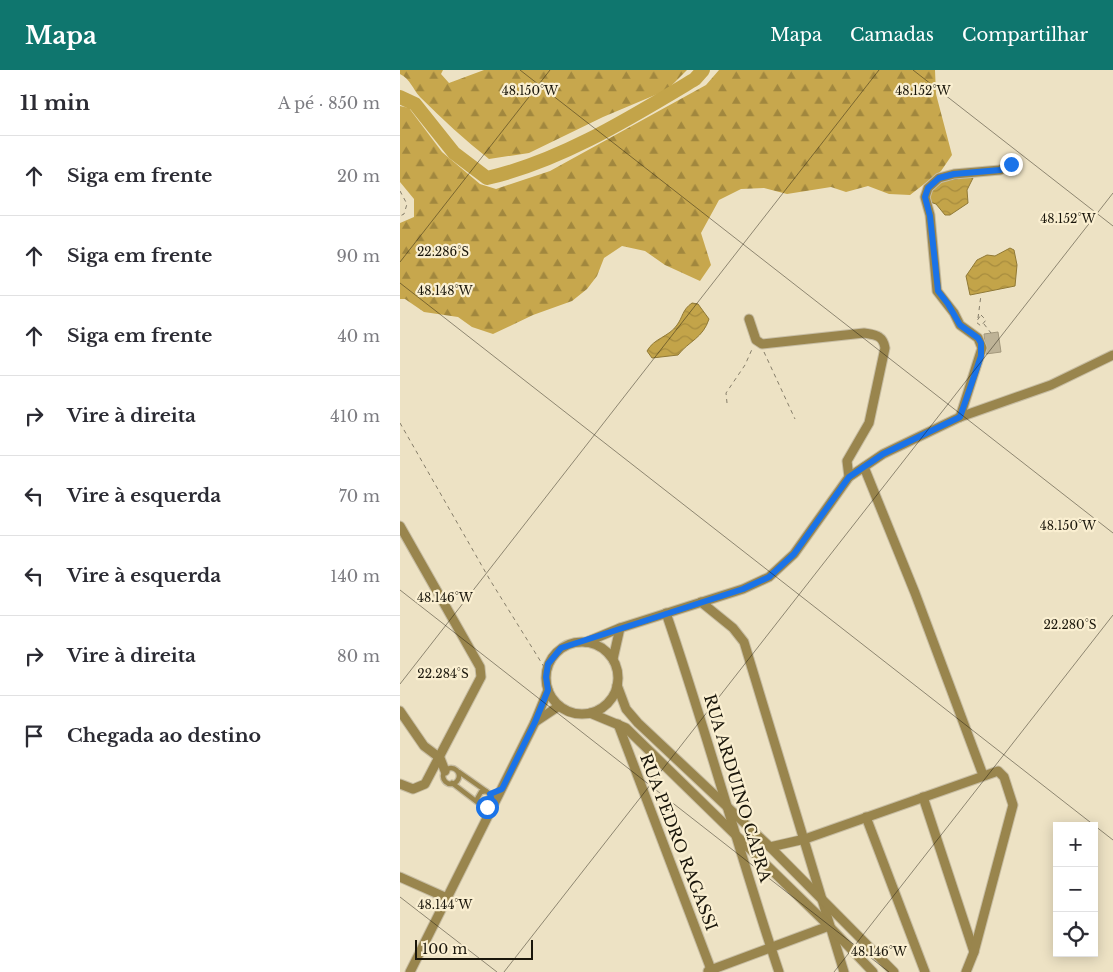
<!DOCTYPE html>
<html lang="pt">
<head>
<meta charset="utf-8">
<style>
  :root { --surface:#fff; --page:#f2f2f3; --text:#2b2b33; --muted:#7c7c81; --line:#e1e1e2; --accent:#0f766e }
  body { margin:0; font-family:"Libre Baskerville",serif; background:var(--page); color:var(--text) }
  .controls { position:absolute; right:15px; bottom:15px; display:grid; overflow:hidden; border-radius:0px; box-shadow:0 2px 12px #0003 }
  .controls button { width:45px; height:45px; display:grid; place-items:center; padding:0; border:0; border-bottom:1px solid var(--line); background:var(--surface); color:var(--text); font:25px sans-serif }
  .scale { position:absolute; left:15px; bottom:12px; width:118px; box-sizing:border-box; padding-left:5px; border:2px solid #1a160b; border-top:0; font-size:14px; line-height:18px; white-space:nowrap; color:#1a160b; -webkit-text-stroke:4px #faefd1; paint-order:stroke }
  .stop { position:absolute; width:15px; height:15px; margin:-11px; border:4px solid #1a73e8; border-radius:50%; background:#fff }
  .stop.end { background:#1a73e8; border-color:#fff; box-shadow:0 1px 5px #0008 }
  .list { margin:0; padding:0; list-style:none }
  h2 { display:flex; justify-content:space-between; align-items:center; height:65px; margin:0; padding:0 20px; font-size:21px }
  h2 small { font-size:16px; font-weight:400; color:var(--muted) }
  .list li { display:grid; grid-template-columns:32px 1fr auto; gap:15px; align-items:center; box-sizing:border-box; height:80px; padding:0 20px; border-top:1px solid var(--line) }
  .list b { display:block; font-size:19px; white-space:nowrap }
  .list em { font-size:16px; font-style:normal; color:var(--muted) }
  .icon { flex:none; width:28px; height:28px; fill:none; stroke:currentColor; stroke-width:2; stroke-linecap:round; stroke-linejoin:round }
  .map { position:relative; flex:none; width:713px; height:902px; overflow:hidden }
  header { display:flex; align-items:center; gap:30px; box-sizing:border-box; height:70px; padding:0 25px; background:var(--accent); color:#fff }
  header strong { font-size:24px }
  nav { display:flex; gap:28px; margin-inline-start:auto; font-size:18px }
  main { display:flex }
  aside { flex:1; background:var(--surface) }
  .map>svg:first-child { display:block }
  .forest { fill:url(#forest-firs) }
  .water { fill:url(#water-waves); stroke:#907936 }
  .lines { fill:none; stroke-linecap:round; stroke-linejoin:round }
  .river { stroke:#c3a449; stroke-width:14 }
  .building { fill:#beb397; stroke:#a4997d }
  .service-casing { stroke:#c7bda3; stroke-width:7 }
  .minor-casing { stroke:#c7bda3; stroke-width:11 }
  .path { stroke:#867e6a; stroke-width:1; stroke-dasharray:4 4; stroke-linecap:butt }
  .service { stroke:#99854d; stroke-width:4.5 }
  .minor { stroke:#99854d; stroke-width:9 }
  .route { stroke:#1a73e8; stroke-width:6 }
  .ticks { fill:none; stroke:#1a160b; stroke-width:1; stroke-opacity:0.45 }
  .labels { text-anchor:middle; stroke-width:4.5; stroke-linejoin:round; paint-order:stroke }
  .street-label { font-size:16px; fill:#1a160b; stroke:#faefd1 }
  .ticks-label { font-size:12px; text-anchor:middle; fill:#1a160b; stroke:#faefd1; stroke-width:4.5; stroke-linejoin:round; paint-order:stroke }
</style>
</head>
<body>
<header>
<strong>Mapa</strong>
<nav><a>Mapa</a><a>Camadas</a><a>Compartilhar</a></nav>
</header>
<main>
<aside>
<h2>11 min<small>A pé · 850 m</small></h2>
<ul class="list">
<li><svg class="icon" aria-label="ahead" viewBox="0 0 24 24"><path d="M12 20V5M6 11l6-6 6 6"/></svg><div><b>Siga em frente</b></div><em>20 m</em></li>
<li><svg class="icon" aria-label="ahead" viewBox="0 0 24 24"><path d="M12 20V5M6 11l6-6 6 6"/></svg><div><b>Siga em frente</b></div><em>90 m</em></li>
<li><svg class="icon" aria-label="ahead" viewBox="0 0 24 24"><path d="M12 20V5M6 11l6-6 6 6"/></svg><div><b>Siga em frente</b></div><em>40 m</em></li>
<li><svg class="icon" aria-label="right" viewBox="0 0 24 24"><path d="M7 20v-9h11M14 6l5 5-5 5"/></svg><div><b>Vire à direita</b></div><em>410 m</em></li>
<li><svg class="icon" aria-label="left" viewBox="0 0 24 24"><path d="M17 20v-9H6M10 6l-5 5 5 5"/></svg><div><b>Vire à esquerda</b></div><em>70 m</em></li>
<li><svg class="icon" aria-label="left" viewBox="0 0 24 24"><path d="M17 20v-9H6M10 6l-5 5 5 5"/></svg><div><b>Vire à esquerda</b></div><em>140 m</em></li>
<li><svg class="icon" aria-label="right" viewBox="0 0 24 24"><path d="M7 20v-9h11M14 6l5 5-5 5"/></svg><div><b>Vire à direita</b></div><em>80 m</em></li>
<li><svg class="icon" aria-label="arrive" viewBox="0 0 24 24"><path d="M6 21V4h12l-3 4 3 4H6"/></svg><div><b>Chegada ao destino</b></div></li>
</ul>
</aside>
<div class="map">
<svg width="713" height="902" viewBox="0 0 713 902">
  <defs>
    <pattern id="forest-firs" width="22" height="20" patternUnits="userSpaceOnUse" patternTransform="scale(1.25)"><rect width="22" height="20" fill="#c7a74d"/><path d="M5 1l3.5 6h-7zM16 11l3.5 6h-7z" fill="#a1873e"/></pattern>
    <pattern id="water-waves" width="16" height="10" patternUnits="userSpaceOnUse" patternTransform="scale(1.25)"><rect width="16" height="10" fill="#c3a449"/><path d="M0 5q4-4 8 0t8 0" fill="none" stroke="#a78c3e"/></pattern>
  </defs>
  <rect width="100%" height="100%" fill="#ede2c4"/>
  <g class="forest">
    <path d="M 0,0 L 43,0 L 41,4 L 49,13 L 84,0 L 287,0 L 267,20 L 203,47 L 129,83 L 89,89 C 65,70 42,49 20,27 C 12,18 11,10 0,4 Z"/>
    <polygon points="319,0 535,0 536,24 552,85 541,101 510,125 489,124 468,116 446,122 431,117 387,124 364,118 341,119 319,130 301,163 311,195 300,211 265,195 245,181 222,176 204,188 197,206 187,219 172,231 133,245 93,264 72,257 58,247 24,242 5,229 0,229 0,153 14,147 14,129 0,112 0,36 9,38 42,82 80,114 96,119 150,101 306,15"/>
  </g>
  <g class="water">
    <polygon points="568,107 573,108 567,120 568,133 550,145 545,145 536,134 527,131 529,123 543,111"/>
    <polygon points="610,178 614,180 617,195 615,216 570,225 566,206 577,190 587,185 595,186"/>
    <path d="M 292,233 L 298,234 L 309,249 C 303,268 289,271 278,285 L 252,288 L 247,281 C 254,268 269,267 277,255 C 283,247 282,240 292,233 Z"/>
  </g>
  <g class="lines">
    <path class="river" d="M 0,27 L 15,34 L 54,83 L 87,108 C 161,91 230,48 295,9 L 303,0"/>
  </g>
  <polygon class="building" points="598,262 601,282 586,284 584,264"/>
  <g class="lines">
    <g class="service-casing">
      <g id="service">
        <circle cx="51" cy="706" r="8"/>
        <polyline points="59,702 86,721"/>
        <polyline points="52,713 77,732"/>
        <polyline points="82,737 89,736 92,726 86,721 81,722 77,729 82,737 85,750"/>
      </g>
    </g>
    <g class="minor-casing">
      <g id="minor">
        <path d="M 349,249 L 356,270 L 362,274 L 464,263 C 475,265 483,265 485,278 L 469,353 L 447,391 L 449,407"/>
        <polyline points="560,347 582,278 578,268 560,255 554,243 537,221 530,145 525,127 528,118 539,108 554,104 600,100 611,94"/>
        <polyline points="464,397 515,523 583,705"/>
        <polyline points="0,456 80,597 81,607 25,714 13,719 0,714"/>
        <polyline points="301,532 333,558 344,572 444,902"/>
        <path d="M 266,543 C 307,662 339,783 379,902"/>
        <circle cx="182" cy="608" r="36"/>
        <polyline points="186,572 220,558 343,519 369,507 394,484 449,407 483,384 560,347 651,315 713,285"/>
        <polyline points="213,589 220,558"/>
        <polyline points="217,615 226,639 238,653 370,777 494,902"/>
        <polyline points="0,641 24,676 40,688 45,701"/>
        <polyline points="190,643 226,658 429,856 473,902"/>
        <polyline points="135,652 159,636"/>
        <polyline points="218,654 312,902"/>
        <polyline points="523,727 574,882"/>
        <polyline points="466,747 525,902"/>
        <polyline points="370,777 405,769 598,701 604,707 613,735 574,882 566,902"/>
        <polyline points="0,807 47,828"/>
        <polyline points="308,901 429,856"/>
        <polyline points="10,902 135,652 148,620"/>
      </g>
    </g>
    <g class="path">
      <polyline points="0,121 7,134 4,144 0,146"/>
      <polygon points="581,245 586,250 581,256 576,252"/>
      <polyline points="578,248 581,225"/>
      <polyline points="584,254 591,263"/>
      <polyline points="364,282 395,349"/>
      <polyline points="327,333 326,323 345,295 353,277"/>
      <polyline points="0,353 90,510 146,600"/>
    </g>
    <use href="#service" class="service"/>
    <use href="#minor" class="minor"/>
  </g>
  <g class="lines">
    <polyline class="route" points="87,737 92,731 90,724 102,719 135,652 148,620 146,607 148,594 161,578 343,519 369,507 394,484 449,407 483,384 560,347 581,286 581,273 578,268 560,255 548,234 538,221 530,146 525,127 528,118 539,108 554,104 600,100 611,94"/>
  </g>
  <path class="ticks" d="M 120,0 L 713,463M 513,0 L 713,156M 0,192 L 150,0M 0,213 L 713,770M 0,520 L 489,902M 0,614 L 479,0M 0,827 L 97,902M 104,902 L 713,123M 434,902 L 713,545"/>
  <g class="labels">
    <g class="street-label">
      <text transform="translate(338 718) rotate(73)" y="6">RUA ARDUINO CAPRA</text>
      <text transform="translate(279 772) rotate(69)" y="6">RUA PEDRO RAGASSI</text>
    </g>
  </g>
  <g class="ticks-label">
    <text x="130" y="25">48.150°W</text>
    <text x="523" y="25">48.152°W</text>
    <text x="668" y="153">48.152°W</text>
    <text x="43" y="186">22.286°S</text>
    <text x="45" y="225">48.148°W</text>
    <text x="668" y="460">48.150°W</text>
    <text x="45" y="532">48.146°W</text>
    <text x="670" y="559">22.280°S</text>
    <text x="43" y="608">22.284°S</text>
    <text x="45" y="839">48.144°W</text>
    <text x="479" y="886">48.146°W</text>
  </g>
</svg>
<div class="controls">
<button>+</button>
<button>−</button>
<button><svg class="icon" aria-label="locate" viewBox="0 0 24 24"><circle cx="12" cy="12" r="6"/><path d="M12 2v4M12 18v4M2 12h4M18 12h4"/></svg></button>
</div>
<div class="scale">100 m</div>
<div class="stop" style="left:87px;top:737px"></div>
<div class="stop end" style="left:611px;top:94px"></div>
</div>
</main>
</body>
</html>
